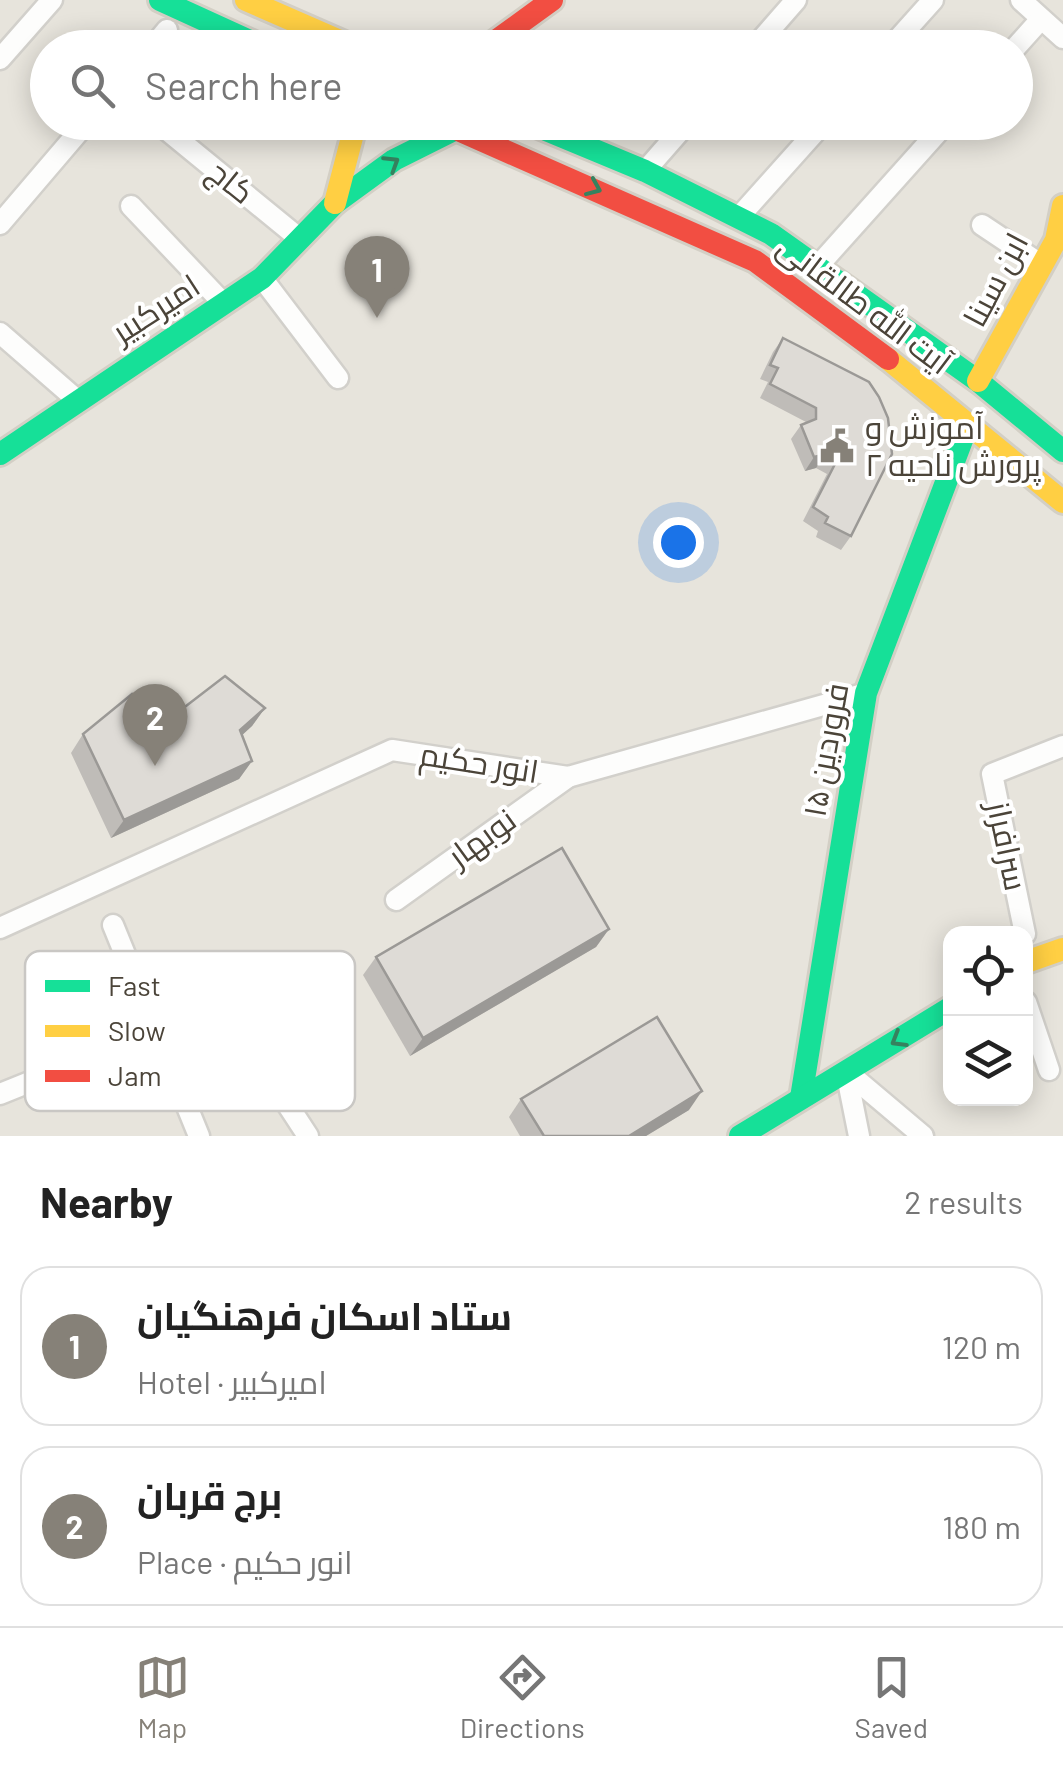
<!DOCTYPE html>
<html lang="en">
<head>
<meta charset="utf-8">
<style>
  :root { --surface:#fff; --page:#f2f2f2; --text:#222; --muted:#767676; --line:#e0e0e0; --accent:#868178 }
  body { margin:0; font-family:Barlow,Cairo,sans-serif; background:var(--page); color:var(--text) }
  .controls { position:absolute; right:30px; bottom:30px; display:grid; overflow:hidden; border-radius:20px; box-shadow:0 5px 25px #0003 }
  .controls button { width:90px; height:90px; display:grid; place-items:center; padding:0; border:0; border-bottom:2px solid var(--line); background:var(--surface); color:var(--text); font:50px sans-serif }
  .you { position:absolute; left:678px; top:542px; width:35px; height:35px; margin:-25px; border:8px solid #fff; border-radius:50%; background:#1a73e8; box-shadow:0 0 0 15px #1a73e833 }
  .badge { display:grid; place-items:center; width:65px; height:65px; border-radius:50%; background:var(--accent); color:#fff; font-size:32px; font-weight:700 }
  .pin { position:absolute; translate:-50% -82px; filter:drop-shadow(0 2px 5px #0008) }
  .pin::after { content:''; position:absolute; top:52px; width:35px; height:30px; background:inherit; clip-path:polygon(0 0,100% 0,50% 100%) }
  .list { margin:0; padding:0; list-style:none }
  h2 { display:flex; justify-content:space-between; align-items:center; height:130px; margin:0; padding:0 40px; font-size:42px }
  h2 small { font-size:32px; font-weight:400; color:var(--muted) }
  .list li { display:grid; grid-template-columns:65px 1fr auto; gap:30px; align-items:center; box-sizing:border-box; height:160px; margin:0 20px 20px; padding:0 20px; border:2px solid var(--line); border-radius:30px }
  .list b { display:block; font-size:38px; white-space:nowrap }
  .list p { margin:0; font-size:32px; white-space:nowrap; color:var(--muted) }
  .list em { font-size:32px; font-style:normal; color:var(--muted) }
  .icon { flex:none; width:55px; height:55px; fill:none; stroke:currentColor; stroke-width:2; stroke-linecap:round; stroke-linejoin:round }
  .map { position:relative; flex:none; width:1063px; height:1136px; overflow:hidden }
  .search { position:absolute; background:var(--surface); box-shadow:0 5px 25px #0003; left:30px; right:30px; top:30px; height:110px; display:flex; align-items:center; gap:25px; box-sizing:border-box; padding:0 35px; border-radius:55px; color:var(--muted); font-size:38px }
  .sheet { height:490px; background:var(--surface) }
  nav { display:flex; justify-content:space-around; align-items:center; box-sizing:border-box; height:140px; border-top:2px solid var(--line); background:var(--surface); font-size:28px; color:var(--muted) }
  nav a { display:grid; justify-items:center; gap:5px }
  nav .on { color:var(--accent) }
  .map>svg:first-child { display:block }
  .residential { fill:#e7e4dc; fill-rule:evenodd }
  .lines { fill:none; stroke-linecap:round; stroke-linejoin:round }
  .street-casing { stroke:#d2d0cb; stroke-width:25 }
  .fast-casing { stroke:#d3cfc5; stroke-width:28 }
  .slow-casing { stroke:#d3cfc5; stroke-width:28 }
  .jam-casing { stroke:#d3cfc5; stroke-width:28 }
  .street { stroke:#fdfdfc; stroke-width:20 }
  .fast { stroke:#16e098; stroke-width:22 }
  .slow { stroke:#ffcf43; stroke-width:22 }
  .jam { stroke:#f24e42; stroke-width:22 }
  .wall { fill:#bfbcb8 }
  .shaded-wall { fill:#9b9996 }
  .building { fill:#dedbd6; stroke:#9b9996; stroke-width:2.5 }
  .oneway { stroke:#36825f }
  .labels { text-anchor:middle; stroke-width:8; stroke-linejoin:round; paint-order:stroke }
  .street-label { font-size:32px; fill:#4b4439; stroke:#fff }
  .poi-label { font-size:32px; fill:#4b4439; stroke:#fff; text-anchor:start }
  .key { fill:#fff; stroke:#c9c7c4; stroke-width:2.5 }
  .key-label { font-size:28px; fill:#4b4439 }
</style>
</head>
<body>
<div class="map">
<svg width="1063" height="1136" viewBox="0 0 1063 1136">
  <rect width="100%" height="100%" fill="#f4f2ee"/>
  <path class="residential" d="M 0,0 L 1063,0 L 1063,1136 L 0,1136 ZM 48,48 L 1016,48 L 1016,122 L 48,122 ZM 950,934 L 1026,934 L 1026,1098 L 950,1098 Z"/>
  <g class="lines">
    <g class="street-casing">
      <g id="street">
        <polyline points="1021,0 1063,38"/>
        <polyline points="685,47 686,48"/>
        <polyline points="152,48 167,30"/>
        <polyline points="754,48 796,0"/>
        <polyline points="890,48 933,0"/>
        <polyline points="1015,48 1041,19"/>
        <polyline points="0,59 52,0"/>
        <polyline points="162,126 300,239"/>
        <polyline points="645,171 688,122"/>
        <polyline points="131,206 223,303"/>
        <polyline points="739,217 824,122"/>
        <polyline points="0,224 87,122"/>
        <polyline points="982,225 1042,265"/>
        <polyline points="818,266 947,122"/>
        <polyline points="262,278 338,378"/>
        <polyline points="0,333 77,400"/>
        <polyline points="396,900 568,777"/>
        <polyline points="113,925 199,1136"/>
        <polyline points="0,928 392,750 568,777 866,693"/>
        <polyline points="1025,934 992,774 1063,746"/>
        <polyline points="1026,1002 1049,1070"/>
        <polyline points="225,1009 308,1136"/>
        <polyline points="846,1071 923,1136"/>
        <polyline points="846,1071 859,1136"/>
        <polyline points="0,1094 156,1031"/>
      </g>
    </g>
    <g class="fast-casing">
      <g id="fast">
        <polyline points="160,0 265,48"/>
        <polyline points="527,122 645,171 771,234 978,381 1063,451"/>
        <polyline points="0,454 262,278 335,203 394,160 454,130"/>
        <polyline points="801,1098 866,693 967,427"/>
        <polyline points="740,1136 950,1008"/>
      </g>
    </g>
    <g class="slow-casing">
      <g id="slow">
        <polyline points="246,0 356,48"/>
        <polyline points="335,203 356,122"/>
        <polyline points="888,359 1063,502"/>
        <polyline points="978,381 1056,240 1063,206"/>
        <polyline points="1026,962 1063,949"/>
      </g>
    </g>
    <g class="jam-casing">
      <g id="jam">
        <polyline points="486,48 552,0"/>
        <polyline points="440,122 755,261 888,359"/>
      </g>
    </g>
    <use href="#street" class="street"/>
    <use href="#fast" class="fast"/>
    <use href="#slow" class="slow"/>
    <use href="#jam" class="jam"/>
  </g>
  <g class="wall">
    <polygon points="783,338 869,382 851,536 841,550 816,537 818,531 803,521 827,474 816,468 805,471 791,439 801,425 806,422 760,398 768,382 760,379 773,352"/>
    <polygon points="265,708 252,726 242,735 252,761 239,779 111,838 71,753 83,734 160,726"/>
    <polygon points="609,929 596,947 410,1056 363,975 376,957"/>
    <polygon points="521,1099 689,1110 646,1136 520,1136 509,1117"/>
  </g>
  <g class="shaded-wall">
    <polygon points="826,454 816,468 805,471 814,457"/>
    <polygon points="265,708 252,726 227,749 240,730"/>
    <polygon points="252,761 239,779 111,838 124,820"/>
    <polygon points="609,929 596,947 410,1056 423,1038"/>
    <polygon points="702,1091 689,1110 646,1136 629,1136"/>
  </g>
  <g class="building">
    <polygon points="783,338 869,382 879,397 888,418 892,454 851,536 825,523 828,517 813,507 837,460 826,454 814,457 801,425 816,419 816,408 770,384 778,368 770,365"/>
    <polygon points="225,676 265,708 240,730 252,761 124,820 83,734 132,694 160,726"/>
    <polygon points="562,848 609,929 423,1038 376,957"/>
    <polygon points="657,1017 702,1091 629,1136 544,1136 521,1099"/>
  </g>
  <defs><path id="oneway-chevron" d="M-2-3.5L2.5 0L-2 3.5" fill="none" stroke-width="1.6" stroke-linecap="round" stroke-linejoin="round" transform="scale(2.5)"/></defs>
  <g class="oneway">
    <use href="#oneway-chevron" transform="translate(392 163) rotate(-32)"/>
    <use href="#oneway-chevron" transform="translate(594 188) rotate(23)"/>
    <use href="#oneway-chevron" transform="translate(898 1040) rotate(149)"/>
  </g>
  <defs>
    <g id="civic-bare" transform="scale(2.7)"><path d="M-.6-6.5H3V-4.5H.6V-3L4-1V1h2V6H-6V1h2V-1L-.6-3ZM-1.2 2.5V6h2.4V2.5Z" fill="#868178" stroke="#fff" stroke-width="2.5" paint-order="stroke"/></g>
  </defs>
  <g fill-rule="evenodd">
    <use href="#civic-bare" x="837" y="446"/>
  </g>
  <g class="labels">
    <g class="street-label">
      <text transform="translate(231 182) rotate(39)" y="11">کاج</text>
      <text transform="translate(996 280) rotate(-62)" y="11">ابن سینا</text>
      <text transform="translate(864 305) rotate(37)" y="11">آیت الله طالقانی</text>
      <text transform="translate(156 309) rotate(-33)" y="11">امیرکبیر</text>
      <text transform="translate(826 750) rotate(-80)" y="11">۱۵ فروردین</text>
      <text transform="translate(479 763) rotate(9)" y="11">انور حکیم</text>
      <text transform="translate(482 838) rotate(-36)" y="11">نوبهار</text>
      <text transform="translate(1007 846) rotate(78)" y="11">سرافراز</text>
    </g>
    <g class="poi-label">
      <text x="865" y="439">آموزش و<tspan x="865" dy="37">پرورش ناحیه ۲</tspan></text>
    </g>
  </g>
  <rect x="25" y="951" width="330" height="160" rx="15" class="key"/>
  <rect x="45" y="980" width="45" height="12" fill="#16e098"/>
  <rect x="45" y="1025" width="45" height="12" fill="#ffcf43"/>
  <rect x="45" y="1070" width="45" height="12" fill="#f24e42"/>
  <g class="key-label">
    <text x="108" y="996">Fast</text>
    <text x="108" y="1041">Slow</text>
    <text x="108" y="1086">Jam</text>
  </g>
</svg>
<div class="controls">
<button><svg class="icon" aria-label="locate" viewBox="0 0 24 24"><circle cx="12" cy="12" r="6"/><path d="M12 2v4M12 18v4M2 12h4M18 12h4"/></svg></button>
<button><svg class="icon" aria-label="layers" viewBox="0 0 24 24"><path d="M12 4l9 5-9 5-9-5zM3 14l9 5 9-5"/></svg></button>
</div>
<div class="you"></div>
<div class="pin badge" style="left:377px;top:318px">1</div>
<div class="pin badge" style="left:155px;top:766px">2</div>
<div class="search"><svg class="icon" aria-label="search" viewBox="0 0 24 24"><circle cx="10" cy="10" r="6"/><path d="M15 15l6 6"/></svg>Search here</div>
</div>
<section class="sheet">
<h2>Nearby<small>2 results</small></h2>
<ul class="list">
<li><span class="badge">1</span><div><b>ستاد اسکان فرهنگیان</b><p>Hotel · امیرکبیر</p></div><em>120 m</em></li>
<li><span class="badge">2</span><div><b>برج قربان</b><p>Place · انور حکیم</p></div><em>180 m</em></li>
</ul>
</section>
<nav>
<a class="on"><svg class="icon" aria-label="map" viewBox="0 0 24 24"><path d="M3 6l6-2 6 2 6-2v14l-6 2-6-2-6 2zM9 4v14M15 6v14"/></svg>Map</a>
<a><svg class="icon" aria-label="directions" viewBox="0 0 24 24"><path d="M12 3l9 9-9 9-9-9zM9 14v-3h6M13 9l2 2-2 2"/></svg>Directions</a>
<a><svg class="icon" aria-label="saved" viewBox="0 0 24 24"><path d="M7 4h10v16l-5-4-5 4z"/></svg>Saved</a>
</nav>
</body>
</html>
